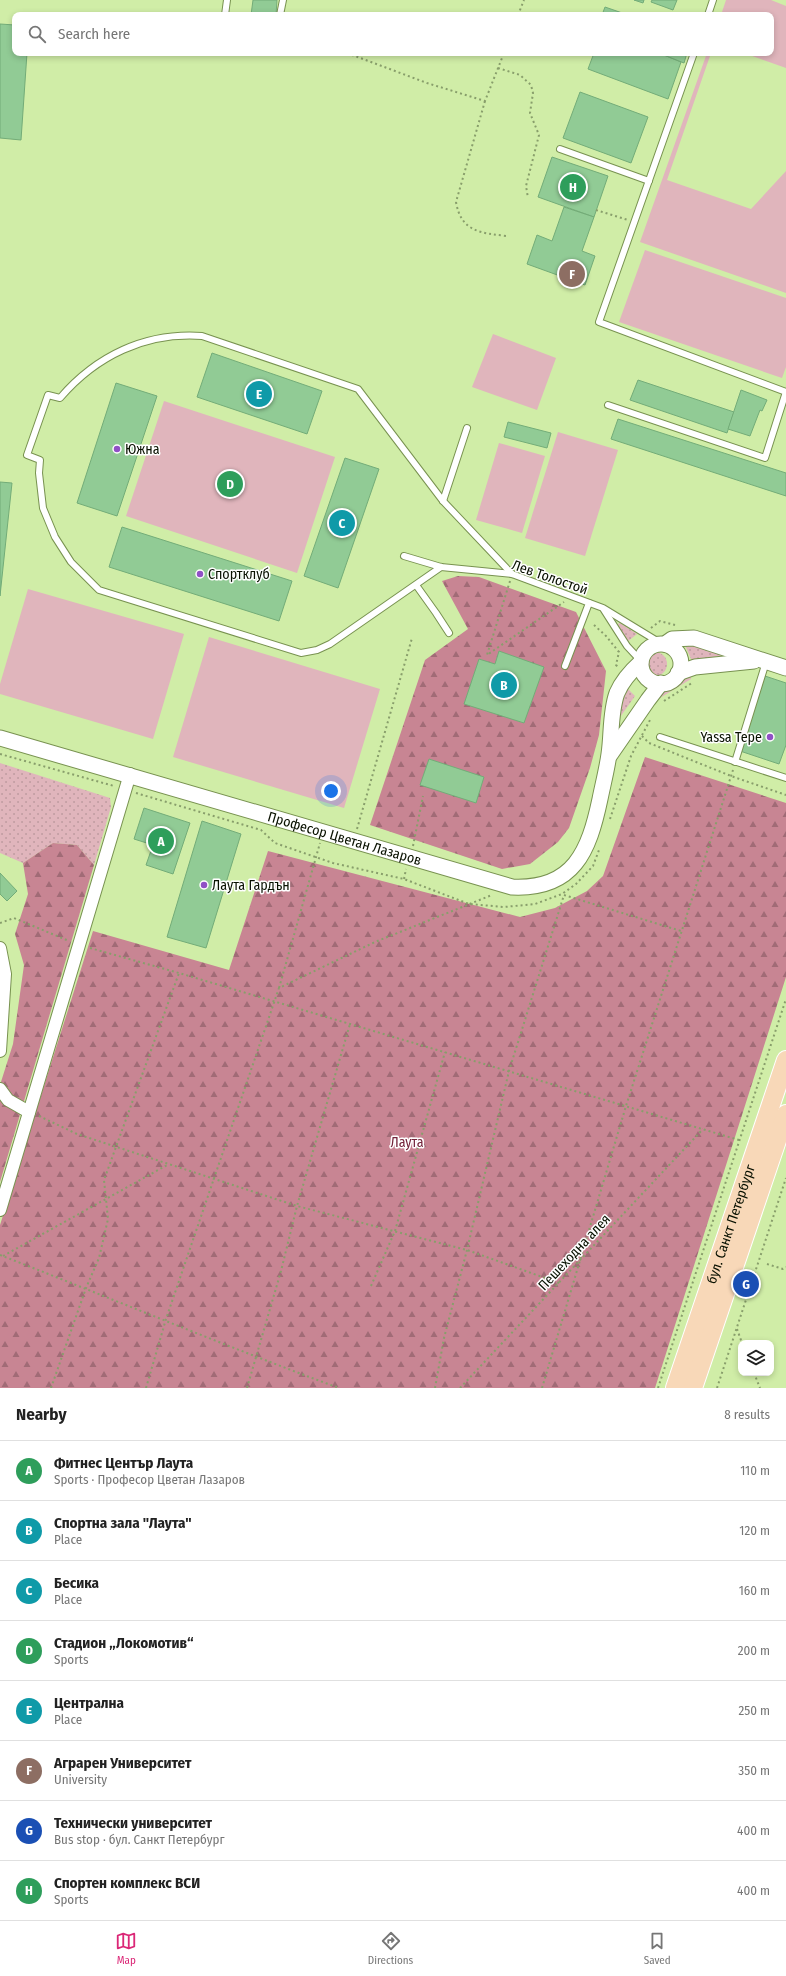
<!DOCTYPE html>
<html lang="en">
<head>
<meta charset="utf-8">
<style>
  :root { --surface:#fff; --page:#f2f2f2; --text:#222; --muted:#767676; --line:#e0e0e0; --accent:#db2777 }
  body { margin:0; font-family:"Fira Sans Condensed",sans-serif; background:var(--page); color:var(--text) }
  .controls { position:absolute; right:12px; bottom:12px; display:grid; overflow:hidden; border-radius:8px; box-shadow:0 2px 6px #0003 }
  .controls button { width:36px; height:36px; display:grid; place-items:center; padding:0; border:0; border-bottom:1px solid var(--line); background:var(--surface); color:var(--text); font:20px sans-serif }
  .you { position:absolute; left:331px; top:791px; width:14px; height:14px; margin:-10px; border:3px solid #fff; border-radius:50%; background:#1a73e8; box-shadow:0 0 0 6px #1a73e833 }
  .badge { display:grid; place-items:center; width:26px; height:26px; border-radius:50%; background:var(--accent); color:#fff; font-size:13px; font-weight:700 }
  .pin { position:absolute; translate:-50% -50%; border:2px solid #fff; box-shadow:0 1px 4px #0006 }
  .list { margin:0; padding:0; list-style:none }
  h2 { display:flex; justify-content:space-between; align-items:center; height:52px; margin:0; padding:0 16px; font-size:17px }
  h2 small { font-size:13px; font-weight:400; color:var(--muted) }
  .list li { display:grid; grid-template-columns:26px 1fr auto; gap:12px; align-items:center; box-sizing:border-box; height:60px; padding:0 16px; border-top:1px solid var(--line) }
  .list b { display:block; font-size:15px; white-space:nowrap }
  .list p { margin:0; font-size:13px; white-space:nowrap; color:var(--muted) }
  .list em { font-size:13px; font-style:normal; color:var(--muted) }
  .icon { flex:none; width:22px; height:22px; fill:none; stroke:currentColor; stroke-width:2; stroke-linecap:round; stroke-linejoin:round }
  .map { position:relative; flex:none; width:786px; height:1388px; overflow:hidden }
  .search { position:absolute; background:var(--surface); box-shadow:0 2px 6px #0003; left:12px; right:12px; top:12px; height:44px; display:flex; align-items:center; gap:10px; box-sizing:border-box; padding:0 14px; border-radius:8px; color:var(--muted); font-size:15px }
  .sheet { height:532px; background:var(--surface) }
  nav { display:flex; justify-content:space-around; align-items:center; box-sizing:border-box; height:56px; border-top:1px solid var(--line); background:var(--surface); font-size:11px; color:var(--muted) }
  nav a { display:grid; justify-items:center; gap:2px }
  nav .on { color:var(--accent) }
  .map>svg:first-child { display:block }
  .grass { fill:url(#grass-dots) }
  .forest { fill:url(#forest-firs) }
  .park { fill:#e0b5bc }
  .building { fill:#91cb95; stroke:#73ac78 }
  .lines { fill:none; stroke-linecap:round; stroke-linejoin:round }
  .service-casing { stroke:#789250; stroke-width:8 }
  .minor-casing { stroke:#789250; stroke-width:14 }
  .tertiary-casing { stroke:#789250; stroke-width:17 }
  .primary-casing { stroke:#fff; stroke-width:20 }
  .path { stroke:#889e6b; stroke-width:2; stroke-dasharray:2 3; stroke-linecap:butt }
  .service { stroke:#fff; stroke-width:6 }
  .minor { stroke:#fff; stroke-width:12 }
  .tertiary { stroke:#fff; stroke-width:15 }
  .primary { stroke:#f8d8b8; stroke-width:18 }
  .poi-dot { fill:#9050c6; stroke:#fff; stroke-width:1.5 }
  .labels { text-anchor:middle; stroke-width:3; stroke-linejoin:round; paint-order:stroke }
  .poi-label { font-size:14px; fill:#091100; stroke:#fff; text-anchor:start }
  .street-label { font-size:14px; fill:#091100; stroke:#fff }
  .park-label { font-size:14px; fill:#74243b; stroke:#fff }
</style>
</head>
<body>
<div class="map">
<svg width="786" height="1388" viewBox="0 0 786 1388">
  <defs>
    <pattern id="grass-dots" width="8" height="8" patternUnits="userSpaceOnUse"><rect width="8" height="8" fill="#e0b5bc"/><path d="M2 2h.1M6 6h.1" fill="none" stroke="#bf9ba0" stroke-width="1.8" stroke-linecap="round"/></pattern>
    <pattern id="forest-firs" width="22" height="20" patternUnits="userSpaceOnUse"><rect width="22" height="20" fill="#c88593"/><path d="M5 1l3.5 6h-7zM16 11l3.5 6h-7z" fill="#a16b76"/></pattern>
  </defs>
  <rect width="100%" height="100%" fill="#d0eda7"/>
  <g class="grass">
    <polygon points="620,623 637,634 627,642 618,624"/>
    <polygon points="680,642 686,663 683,665 680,654 674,645"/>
    <polygon points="684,643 724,655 692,661"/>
    <circle cx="655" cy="664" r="12"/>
    <polygon points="691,675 691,679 655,701 651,699 673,683"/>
    <polygon points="624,685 635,696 618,720"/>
    <polygon points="0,763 110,798 111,807 94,865 77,845 53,843 23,863 0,853"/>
  </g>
  <g class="forest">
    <polygon points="458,576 479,577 576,612 606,671 599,735 590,768 569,828 558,842 530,864 502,869 370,825 425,660 468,629 442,581"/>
    <polygon points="645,757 786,803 786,977 655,1388 0,1388 0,1225 93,931 229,970 268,851 520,917 555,908 587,891 603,876"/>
    <polygon points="53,843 77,845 94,865 0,1182 0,1085 13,1044 24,965 15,934 28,894 23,863"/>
  </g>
  <g class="park">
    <polygon points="726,0 771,0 786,6 786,68 744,53 771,53 771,15 721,15"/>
    <polygon points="707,53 711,53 667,180 751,209 786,171 786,293 640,242"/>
    <polygon points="645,250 786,298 786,367 782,378 619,322"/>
    <polygon points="493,334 556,358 537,410 472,387"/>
    <polygon points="164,401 335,457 297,573 126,516"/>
    <polygon points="558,432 618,450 585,556 525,538"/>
    <polygon points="499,443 545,456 522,533 476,520"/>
    <polygon points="28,589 184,634 153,739 0,694 0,684"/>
    <polygon points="209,637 380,689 344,808 173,757"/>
  </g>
  <g class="building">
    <polygon points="253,0 277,0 276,15 251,15"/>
    <polygon points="634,0 644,0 643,3"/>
    <polygon points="652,0 677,0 673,10 651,2"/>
    <polygon points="605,7 628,15 602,15"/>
    <polygon points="0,24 15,25 15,53 27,53 21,140 0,138"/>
    <polygon points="594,53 659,53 681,62 668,99 588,69"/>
    <polygon points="659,53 687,53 684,63"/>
    <polygon points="580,92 648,117 631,163 563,138"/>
    <polygon points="552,157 608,176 594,217 538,197"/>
    <polygon points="564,207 594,217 582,251 595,256 585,285 527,264 537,235 552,241"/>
    <polygon points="212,353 322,391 307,434 197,397"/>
    <polygon points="638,380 734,412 727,433 630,400"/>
    <polygon points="116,383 157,396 117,516 77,503"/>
    <polygon points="741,390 767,400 762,411 760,410 750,436 728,429"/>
    <polygon points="618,419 786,473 786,496 611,439"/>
    <polygon points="508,422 551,433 547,448 504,437"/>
    <polygon points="345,458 379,469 338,588 304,576"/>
    <polygon points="0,482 12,483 0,596"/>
    <polygon points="122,527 292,581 279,621 109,567"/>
    <polygon points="499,651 544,667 524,723 464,704 479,659 495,664"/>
    <polygon points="765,676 786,683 786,745 779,764 740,751"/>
    <polygon points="429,759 484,777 476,803 420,785"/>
    <polygon points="144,808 190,823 173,874 146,865 153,845 134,839"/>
    <polygon points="202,821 241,834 206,948 167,937"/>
    <polygon points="0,873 17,891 7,901 0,894"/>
  </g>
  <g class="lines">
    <g class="service-casing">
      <g id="service">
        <polyline points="225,15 227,0"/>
        <polyline points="280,15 283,0"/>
        <polyline points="708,15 713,0"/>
        <polyline points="694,53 599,322 786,392"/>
        <polyline points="560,149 649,181"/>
        <polyline points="608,405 765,458 786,392"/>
        <polyline points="443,501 467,428"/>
        <polyline points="404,556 441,567 512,574 603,608 662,644"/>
        <path d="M 441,567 L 330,644 L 317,650 L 301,653 L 99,590 L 71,562 L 55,537 L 43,508 L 39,473 L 40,460 L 27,455 L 48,395 L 60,398 C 96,356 145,332 202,336 L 358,389 L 443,501 L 512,574"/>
        <polyline points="416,585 436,613 449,633"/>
        <polyline points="604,610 627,646 641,661"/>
        <polyline points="565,666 589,603"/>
        <polyline points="660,737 786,778"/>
        <polyline points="735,762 766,662"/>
      </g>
    </g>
    <g class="minor-casing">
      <g id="minor">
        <polyline points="0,948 5,974 0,1051"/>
        <polyline points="0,1089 8,1100 29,1112"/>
        <polyline points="0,1210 130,774"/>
      </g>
    </g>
    <g class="tertiary-casing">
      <g id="tertiary">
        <polyline points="665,644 672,639 694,638 786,668"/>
        <circle cx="661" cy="664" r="20"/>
        <polyline points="678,673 695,667 754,661"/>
        <path id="s1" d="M 0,738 L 512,887 C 574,890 589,851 600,799 C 603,784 607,769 609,754 C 612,734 610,712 617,693 C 622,681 631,671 641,662"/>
        <polyline points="610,755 648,700 661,683"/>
      </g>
    </g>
    <g class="primary-casing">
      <g id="primary">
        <path id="s2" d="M 675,1388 L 786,1060"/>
        <polyline points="693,1388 786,1114"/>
      </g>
    </g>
    <g class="path">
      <polyline points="518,15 524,0"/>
      <polyline points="347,53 427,83 485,101 504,53"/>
      <polyline points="498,68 520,75 531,85 533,93 530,113 539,135 526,186 528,198"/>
      <path d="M 485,101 L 456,202 C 461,232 481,233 507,236"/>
      <polyline points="596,210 628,220"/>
      <polyline points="510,581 487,655 564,602"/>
      <polyline points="594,625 606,636 619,652 616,665 618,667"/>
      <polyline points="651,628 660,621 675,625"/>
      <polyline points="664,701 692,683"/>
      <polyline points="642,736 649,743 731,776 786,795"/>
      <polyline points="0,754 114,786"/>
      <polyline points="136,793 261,830 275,843 333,863 404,879 469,904 504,907 535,904 562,894 576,884 593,866 599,850"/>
      <polyline points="610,819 631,756 650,720"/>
      <polyline points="357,829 412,638"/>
      <polyline points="413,846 423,796"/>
      <polyline points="404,879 406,869"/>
      <polyline points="564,895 681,931"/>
      <polyline points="0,923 14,918 69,941"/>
      <polyline points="90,948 179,973 739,1140"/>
      <polyline points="279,988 320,843"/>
      <polyline points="39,1116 77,1134 297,1206 467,1250 559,1283"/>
      <path d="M 0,1255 C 113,1299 225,1346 339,1388"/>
      <polyline points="3,1256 169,1164"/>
      <polyline points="767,1264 783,1269 786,1267"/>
      <polyline points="371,1286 395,1231 445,1052"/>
      <polyline points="737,1329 742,1343"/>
      <polyline points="754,1373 760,1388"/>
      <polyline points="51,1388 86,1288 99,1258 108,1219 104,1180 179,973"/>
      <polyline points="146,1388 166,1319 279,988 375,942 492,895"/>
      <polyline points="247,1388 281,1271 297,1206 350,1024"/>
      <polyline points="435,1388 444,1338 467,1250 509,1071 564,895"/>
      <polyline points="460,1388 703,1129"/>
      <polyline points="542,1388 626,1106 733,770"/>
      <polyline points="658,1388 786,999"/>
      <polyline points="717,1388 786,1178"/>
    </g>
    <use href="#service" class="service"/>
    <use href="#minor" class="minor"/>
    <use href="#tertiary" class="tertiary"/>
    <use href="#primary" class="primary"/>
  </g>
  <g class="poi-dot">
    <circle cx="117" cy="449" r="4"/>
    <circle cx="200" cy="574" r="4"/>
    <circle cx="770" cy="737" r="4"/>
    <circle cx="204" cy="885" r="4"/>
  </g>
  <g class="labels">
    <g class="poi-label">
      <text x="125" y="454">Южна</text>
      <text x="208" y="579">Спортклуб</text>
      <text x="762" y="742" text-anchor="end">Yassa Tepe</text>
      <text x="212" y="890">Лаута Гардън</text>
    </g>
    <g class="street-label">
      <text transform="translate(550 577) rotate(19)" y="5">Лев Толостой</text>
      <text dy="5" stroke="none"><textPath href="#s1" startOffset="359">Професор Цветан Лазаров</textPath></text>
      <text dy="5" stroke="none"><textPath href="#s2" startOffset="173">бул. Санкт Петербург</textPath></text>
      <text transform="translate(574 1252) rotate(-47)" y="5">Пешеходна алея</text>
    </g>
    <g class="park-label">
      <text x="407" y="1147">Лаута</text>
    </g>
  </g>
</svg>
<div class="controls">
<button><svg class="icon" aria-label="layers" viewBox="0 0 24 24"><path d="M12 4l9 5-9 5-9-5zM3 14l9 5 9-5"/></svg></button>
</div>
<div class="you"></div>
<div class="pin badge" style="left:161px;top:841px;background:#2e9e5b">A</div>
<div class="pin badge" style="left:504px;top:685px;background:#0f9aa8">B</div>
<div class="pin badge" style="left:342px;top:523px;background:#0f9aa8">C</div>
<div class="pin badge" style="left:230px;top:484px;background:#2e9e5b">D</div>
<div class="pin badge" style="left:259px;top:394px;background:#0f9aa8">E</div>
<div class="pin badge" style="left:572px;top:274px;background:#8d6e63">F</div>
<div class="pin badge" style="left:746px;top:1284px;background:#1a4fb4">G</div>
<div class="pin badge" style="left:573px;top:187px;background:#2e9e5b">H</div>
<div class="search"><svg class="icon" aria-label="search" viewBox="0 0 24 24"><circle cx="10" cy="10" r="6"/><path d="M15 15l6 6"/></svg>Search here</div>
</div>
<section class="sheet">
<h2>Nearby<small>8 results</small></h2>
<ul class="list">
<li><span class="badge" style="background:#2e9e5b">A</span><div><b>Фитнес Център Лаута</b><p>Sports · Професор Цветан Лазаров</p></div><em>110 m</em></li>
<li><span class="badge" style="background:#0f9aa8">B</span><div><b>Спортна зала &quot;Лаута&quot;</b><p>Place</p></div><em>120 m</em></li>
<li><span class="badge" style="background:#0f9aa8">C</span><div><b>Бесика</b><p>Place</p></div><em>160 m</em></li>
<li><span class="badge" style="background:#2e9e5b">D</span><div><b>Стадион „Локомотив“</b><p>Sports</p></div><em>200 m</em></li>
<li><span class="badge" style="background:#0f9aa8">E</span><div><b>Централна</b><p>Place</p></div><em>250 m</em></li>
<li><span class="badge" style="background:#8d6e63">F</span><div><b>Аграрен Университет</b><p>University</p></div><em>350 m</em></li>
<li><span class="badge" style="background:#1a4fb4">G</span><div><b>Технически университет</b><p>Bus stop · бул. Санкт Петербург</p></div><em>400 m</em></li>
<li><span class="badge" style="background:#2e9e5b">H</span><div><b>Спортен комплекс ВСИ</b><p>Sports</p></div><em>400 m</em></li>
</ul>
</section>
<nav>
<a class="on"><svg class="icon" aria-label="map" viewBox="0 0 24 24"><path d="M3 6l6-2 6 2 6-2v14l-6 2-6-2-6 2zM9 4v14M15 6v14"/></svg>Map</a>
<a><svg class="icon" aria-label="directions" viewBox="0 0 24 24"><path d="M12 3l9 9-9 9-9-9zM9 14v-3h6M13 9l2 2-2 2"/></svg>Directions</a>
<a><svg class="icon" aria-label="saved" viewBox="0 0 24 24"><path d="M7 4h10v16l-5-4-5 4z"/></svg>Saved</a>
</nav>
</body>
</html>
